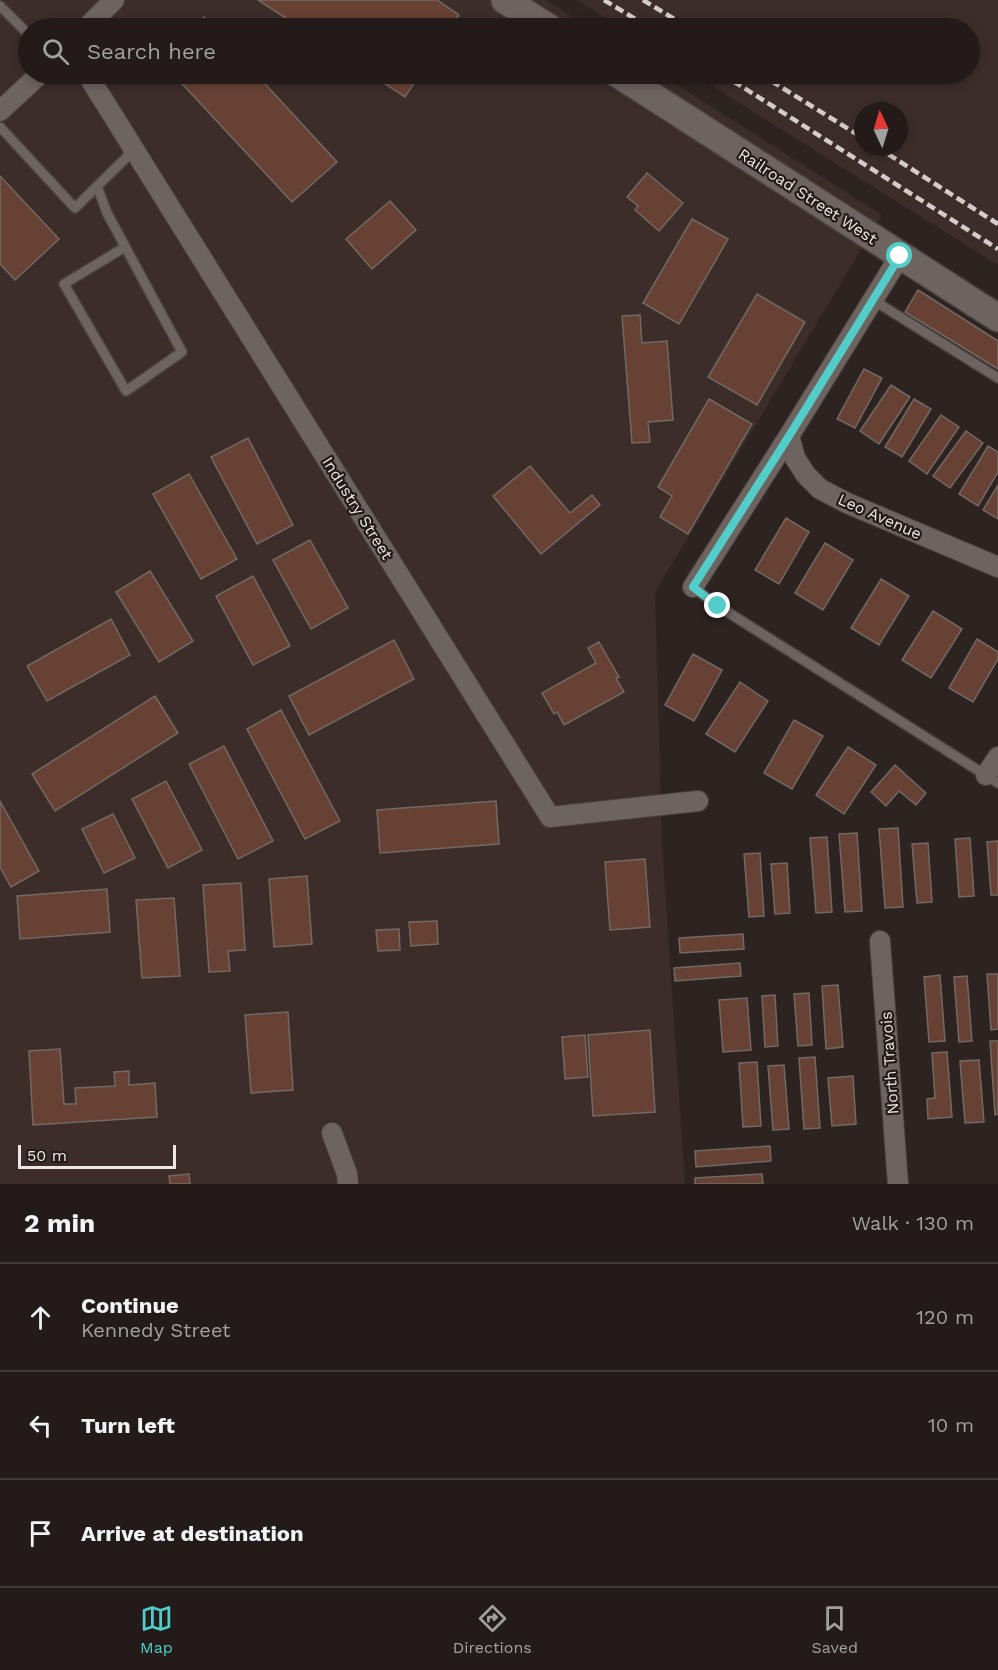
<!DOCTYPE html>
<html lang="en">
<head>
<meta charset="utf-8">
<style>
  :root { --surface:#221b19; --page:#2e2826; --text:#f1f3f6; --muted:#a2a1a2; --line:#3f3938; --accent:#53cdca }
  body { margin:0; font-family:"Work Sans",sans-serif; background:var(--page); color:var(--text) }
  .compass { position:absolute; left:854px; top:102px; width:54px; height:54px; border-radius:50%; background:var(--surface); box-shadow:0 3px 9px #0003; rotate:356deg }
  .scale { position:absolute; left:18px; bottom:15px; width:158px; box-sizing:border-box; padding-left:6px; border:3px solid #ede7e5; border-top:0; font-size:16px; line-height:21px; white-space:nowrap; color:#ede7e5; -webkit-text-stroke:4px #231b18; paint-order:stroke }
  .stop { position:absolute; width:18px; height:18px; margin:-14px; border:4px solid #53cdca; border-radius:50%; background:#fff }
  .stop.end { background:#53cdca; border-color:#fff; box-shadow:0 2px 6px #0008 }
  .list { margin:0; padding:0; list-style:none }
  h2 { display:flex; justify-content:space-between; align-items:center; height:78px; margin:0; padding:0 24px; font-size:26px }
  h2 small { font-size:20px; font-weight:400; color:var(--muted) }
  .list li { display:grid; grid-template-columns:39px 1fr auto; gap:18px; align-items:center; box-sizing:border-box; height:108px; padding:0 24px; border-top:2px solid var(--line) }
  .list b { display:block; font-size:22px; white-space:nowrap }
  .list p { margin:0; font-size:20px; white-space:nowrap; color:var(--muted) }
  .list em { font-size:20px; font-style:normal; color:var(--muted) }
  .icon { flex:none; width:33px; height:33px; fill:none; stroke:currentColor; stroke-width:2; stroke-linecap:round; stroke-linejoin:round }
  .map { position:relative; flex:none; width:998px; height:1184px; overflow:hidden }
  .search { position:absolute; background:var(--surface); box-shadow:0 3px 9px #0003; left:18px; right:18px; top:18px; height:66px; display:flex; align-items:center; gap:15px; box-sizing:border-box; padding:0 21px; border-radius:33px; color:var(--muted); font-size:22px }
  .sheet { height:402px; background:var(--surface) }
  nav { display:flex; justify-content:space-around; align-items:center; box-sizing:border-box; height:84px; border-top:2px solid var(--line); background:var(--surface); font-size:16px; color:var(--muted) }
  nav a { display:grid; justify-items:center; gap:3px }
  nav .on { color:var(--accent) }
  .map>svg:first-child { display:block }
  .built { fill:#3c2d28; fill-rule:evenodd }
  .building { fill:#674234; stroke:#726965; stroke-width:1.5 }
  .lines { fill:none; stroke-linecap:round; stroke-linejoin:round }
  .lane-casing { stroke:#49423f; stroke-width:12 }
  .street-casing { stroke:#49423f; stroke-width:22 }
  .secondary-casing { stroke:#49423f; stroke-width:30 }
  .lane { stroke:#6d6460; stroke-width:9 }
  .street { stroke:#6d6460; stroke-width:20 }
  .secondary { stroke:#6d6460; stroke-width:27 }
  .rail { stroke:#d3ccca; stroke-width:4.5; stroke-dasharray:9 4.5; stroke-linecap:butt }
  .route { stroke:#53cdca; stroke-width:8 }
  .labels { text-anchor:middle; stroke-width:4.5; stroke-linejoin:round; paint-order:stroke }
  .street-label { font-size:16px; fill:#ede7e5; stroke:#231b18 }
</style>
</head>
<body>
<div class="map">
<svg width="998" height="1184" viewBox="0 0 998 1184">
  <rect width="100%" height="100%" fill="#2d2421"/>
  <g class="built">
    <polygon points="0,0 545,0 590,28 28,28 28,74 660,74 882,215 655,592 662,844 685,1184 0,1184"/>
    <path d="M 577,0 L 998,0 L 998,265 L 693,74 L 970,74 L 970,28 L 622,28 ZM 863,111 L 899,111 L 899,147 L 863,147 Z"/>
  </g>
  <g class="building">
    <polygon points="258,0 437,0 459,15 450,28 301,28"/>
    <polygon points="204,17 214,28 192,28"/>
    <polygon points="173,74 256,74 337,162 292,202"/>
    <polygon points="370,74 420,74 405,97"/>
    <polygon points="647,173 683,203 659,231 635,210 638,206 627,197"/>
    <polygon points="0,176 59,239 15,280 0,264"/>
    <polygon points="390,201 416,230 372,269 346,239"/>
    <polygon points="692,219 728,239 679,324 643,303"/>
    <polygon points="918,290 998,341 998,369 905,312"/>
    <polygon points="757,294 805,322 757,405 708,377"/>
    <polygon points="640,315 642,343 667,341 673,420 648,422 650,442 632,443 622,316"/>
    <polygon points="864,369 882,378 855,428 837,419"/>
    <polygon points="891,385 910,397 879,444 860,431"/>
    <polygon points="709,399 752,424 688,534 660,517 672,496 658,487"/>
    <polygon points="914,399 931,409 902,457 885,447"/>
    <polygon points="941,415 959,427 927,474 909,461"/>
    <polygon points="966,431 983,443 950,488 933,476"/>
    <polygon points="248,438 293,525 257,544 211,457"/>
    <polygon points="988,446 998,452 998,472 978,506 959,494"/>
    <polygon points="530,466 570,513 592,495 600,505 541,554 493,496"/>
    <polygon points="189,474 237,559 201,579 153,494"/>
    <polygon points="998,485 998,519 983,510"/>
    <polygon points="786,518 809,532 779,584 755,570"/>
    <polygon points="310,540 348,608 311,629 273,560"/>
    <polygon points="825,543 853,560 823,610 795,593"/>
    <polygon points="150,571 193,641 159,662 116,592"/>
    <polygon points="253,576 290,646 253,665 216,596"/>
    <polygon points="881,579 909,596 879,645 851,628"/>
    <polygon points="933,611 962,629 931,678 902,660"/>
    <polygon points="111,619 130,655 47,701 27,666"/>
    <polygon points="977,639 998,652 998,659 973,702 949,688"/>
    <polygon points="394,640 414,679 309,735 289,696"/>
    <polygon points="599,642 619,677 616,678 624,692 564,725 557,712 554,714 542,693 596,663 588,648"/>
    <polygon points="693,654 722,670 694,721 665,705"/>
    <polygon points="740,682 768,701 735,752 706,734"/>
    <polygon points="155,696 178,733 55,811 32,774"/>
    <polygon points="281,710 340,821 305,839 247,729"/>
    <polygon points="794,720 823,736 792,789 764,773"/>
    <polygon points="224,746 273,841 238,859 189,764"/>
    <polygon points="848,747 876,765 844,814 816,795"/>
    <polygon points="895,765 926,793 916,805 899,791 886,806 871,792"/>
    <polygon points="166,781 202,850 168,868 132,799"/>
    <polygon points="0,801 39,871 11,887 0,867"/>
    <polygon points="496,801 499,844 380,853 377,810"/>
    <polygon points="113,814 135,858 104,873 82,829"/>
    <polygon points="898,828 903,907 885,908 879,829"/>
    <polygon points="857,833 862,911 845,912 839,834"/>
    <polygon points="827,837 832,912 816,913 810,838"/>
    <polygon points="970,838 974,896 959,897 955,839"/>
    <polygon points="998,841 998,895 991,895 987,842"/>
    <polygon points="928,843 932,902 917,903 912,844"/>
    <polygon points="760,853 764,916 749,917 744,854"/>
    <polygon points="645,859 650,927 610,930 605,862"/>
    <polygon points="787,863 790,913 775,914 771,864"/>
    <polygon points="307,876 312,944 274,947 269,879"/>
    <polygon points="241,883 245,950 228,951 230,971 209,972 203,885"/>
    <polygon points="107,889 110,932 20,939 17,896"/>
    <polygon points="174,898 180,976 142,978 136,900"/>
    <polygon points="437,921 438,944 411,946 409,922"/>
    <polygon points="399,929 400,950 378,951 376,930"/>
    <polygon points="743,934 744,949 680,953 679,938"/>
    <polygon points="740,963 741,976 675,981 674,968"/>
    <polygon points="987,974 998,974 998,1029 991,1030"/>
    <polygon points="940,975 945,1041 929,1042 924,977"/>
    <polygon points="967,976 972,1041 959,1042 954,977"/>
    <polygon points="838,985 843,1047 826,1049 822,986"/>
    <polygon points="809,993 812,1045 798,1046 794,994"/>
    <polygon points="775,995 778,1046 765,1047 762,996"/>
    <polygon points="747,998 751,1050 723,1052 719,1000"/>
    <polygon points="288,1012 293,1090 251,1093 245,1015"/>
    <polygon points="650,1030 655,1112 593,1116 588,1035"/>
    <polygon points="585,1035 588,1077 565,1079 562,1037"/>
    <polygon points="990,1041 998,1041 998,1114 995,1115"/>
    <polygon points="60,1049 64,1104 76,1104 75,1088 115,1086 114,1072 129,1071 129,1085 155,1083 157,1117 33,1125 29,1051"/>
    <polygon points="947,1052 952,1117 928,1119 927,1099 935,1098 932,1053"/>
    <polygon points="815,1057 820,1128 804,1129 799,1058"/>
    <polygon points="979,1060 984,1122 965,1123 960,1061"/>
    <polygon points="757,1062 761,1126 743,1127 739,1063"/>
    <polygon points="784,1065 789,1129 773,1130 768,1066"/>
    <polygon points="853,1076 856,1124 832,1126 828,1078"/>
    <polygon points="770,1146 771,1161 696,1167 695,1151"/>
    <polygon points="189,1174 190,1184 170,1184 169,1176"/>
    <polygon points="762,1174 763,1184 695,1184 695,1178"/>
  </g>
  <g class="lines">
    <g class="lane-casing">
      <g id="lane">
        <polyline points="0,6 28,34"/>
        <polyline points="0,127 75,208 134,150"/>
        <polyline points="97,186 107,213 182,352 126,391 64,284 125,247"/>
        <polyline points="873,300 998,378"/>
        <polyline points="693,587 718,606 998,783"/>
      </g>
    </g>
    <g class="street-casing">
      <g id="street">
        <polyline points="86,28 114,0"/>
        <polyline points="87,74 550,817 698,801"/>
        <polyline points="0,111 40,74"/>
        <polyline points="789,436 795,458 806,475 820,489 847,503 998,567"/>
        <polyline points="693,587 789,436 900,256"/>
        <polyline points="986,775 998,757"/>
        <polyline points="880,941 898,1184"/>
        <polyline points="332,1133 347,1174 348,1184"/>
      </g>
    </g>
    <g class="secondary-casing">
      <g id="secondary">
        <polyline points="505,0 549,28"/>
        <polyline points="618,74 998,318"/>
      </g>
    </g>
    <use href="#lane" class="lane"/>
    <use href="#street" class="street"/>
    <use href="#secondary" class="secondary"/>
    <g class="rail">
      <polyline points="604,0 650,28"/>
      <polyline points="643,0 689,28"/>
      <polyline points="722,74 998,249"/>
      <polyline points="760,74 863,138"/>
      <polyline points="877,147 998,224"/>
    </g>
  </g>
  <g class="lines">
    <polyline class="route" points="718,606 693,587 789,436 900,256"/>
  </g>
  <g class="labels">
    <g class="street-label">
      <text transform="translate(808 196) rotate(33)" y="6">Railroad Street West</text>
      <text transform="translate(358 508) rotate(58)" y="6">Industry Street</text>
      <text transform="translate(880 516) rotate(24)" y="6">Leo Avenue</text>
      <text transform="translate(889 1063) rotate(-94)" y="6">North Travois</text>
    </g>
  </g>
</svg>
<svg class="compass" viewBox="-18 -18 36 36"><path d="M0-13l5 13h-10z" fill="#e53935"/><path d="M0 13l5-13h-10z" fill="#a2a1a2"/></svg>
<div class="scale">50 m</div>
<div class="stop" style="left:900px;top:256px"></div>
<div class="stop end" style="left:718px;top:606px"></div>
<div class="search"><svg class="icon" aria-label="search" viewBox="0 0 24 24"><circle cx="10" cy="10" r="6"/><path d="M15 15l6 6"/></svg>Search here</div>
</div>
<section class="sheet">
<h2>2 min<small>Walk · 130 m</small></h2>
<ul class="list">
<li><svg class="icon" aria-label="ahead" viewBox="0 0 24 24"><path d="M12 20V5M6 11l6-6 6 6"/></svg><div><b>Continue</b><p>Kennedy Street</p></div><em>120 m</em></li>
<li><svg class="icon" aria-label="left" viewBox="0 0 24 24"><path d="M17 20v-9H6M10 6l-5 5 5 5"/></svg><div><b>Turn left</b></div><em>10 m</em></li>
<li><svg class="icon" aria-label="arrive" viewBox="0 0 24 24"><path d="M6 21V4h12l-3 4 3 4H6"/></svg><div><b>Arrive at destination</b></div></li>
</ul>
</section>
<nav>
<a class="on"><svg class="icon" aria-label="map" viewBox="0 0 24 24"><path d="M3 6l6-2 6 2 6-2v14l-6 2-6-2-6 2zM9 4v14M15 6v14"/></svg>Map</a>
<a><svg class="icon" aria-label="directions" viewBox="0 0 24 24"><path d="M12 3l9 9-9 9-9-9zM9 14v-3h6M13 9l2 2-2 2"/></svg>Directions</a>
<a><svg class="icon" aria-label="saved" viewBox="0 0 24 24"><path d="M7 4h10v16l-5-4-5 4z"/></svg>Saved</a>
</nav>
</body>
</html>
